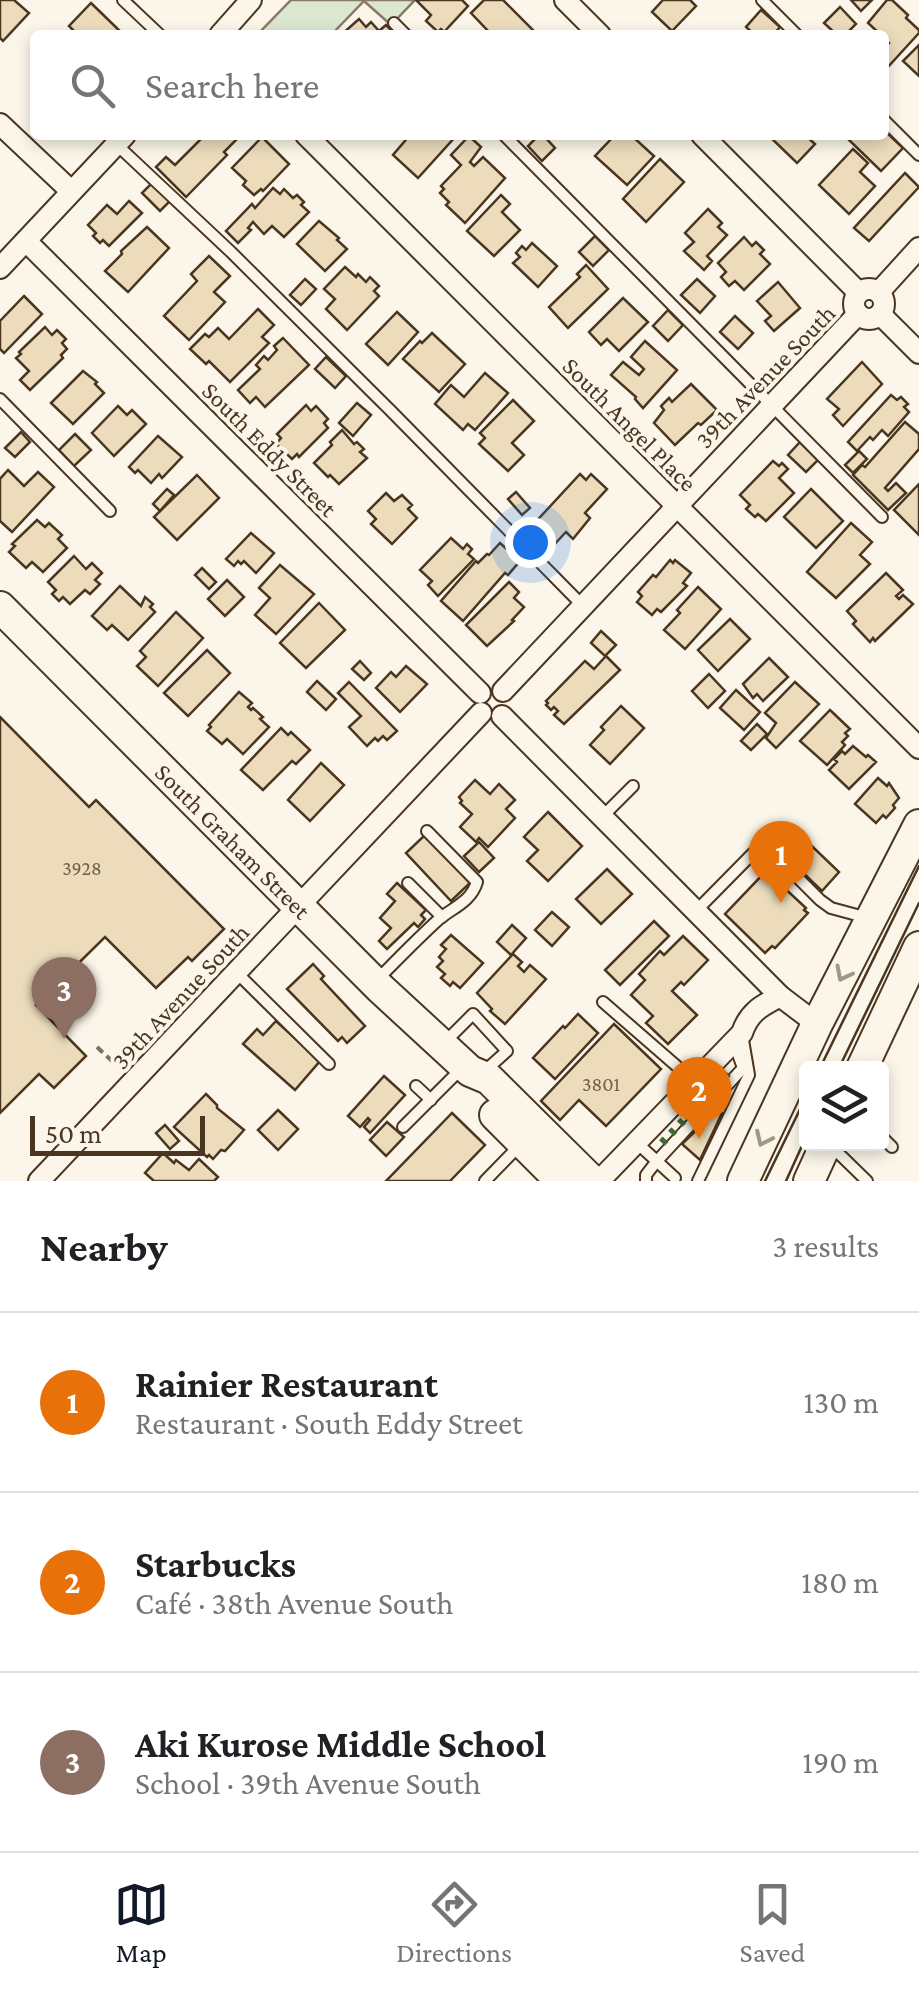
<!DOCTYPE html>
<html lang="en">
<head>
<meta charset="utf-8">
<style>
  :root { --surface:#fff; --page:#f6f6f6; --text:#202124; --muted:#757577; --line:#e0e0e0; --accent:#111827 }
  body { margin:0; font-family:"Crimson Pro",serif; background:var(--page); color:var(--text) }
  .controls { position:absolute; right:30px; bottom:30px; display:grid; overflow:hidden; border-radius:10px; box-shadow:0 5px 15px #0003 }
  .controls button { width:90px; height:90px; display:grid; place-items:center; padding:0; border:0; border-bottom:2px solid var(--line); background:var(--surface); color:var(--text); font:50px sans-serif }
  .scale { position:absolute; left:30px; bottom:25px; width:175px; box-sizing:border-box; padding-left:10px; border:5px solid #4a3520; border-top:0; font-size:28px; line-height:35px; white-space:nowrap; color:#4a3520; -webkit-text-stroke:8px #fbf6e9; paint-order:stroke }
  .you { position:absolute; left:530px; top:542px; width:35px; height:35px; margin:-25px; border:8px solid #fff; border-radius:50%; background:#1a73e8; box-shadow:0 0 0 15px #1a73e833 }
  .badge { display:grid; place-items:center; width:65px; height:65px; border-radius:50%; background:var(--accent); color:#fff; font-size:32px; font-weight:700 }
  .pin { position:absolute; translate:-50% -82px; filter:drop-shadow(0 2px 5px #0008) }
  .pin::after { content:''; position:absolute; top:52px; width:35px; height:30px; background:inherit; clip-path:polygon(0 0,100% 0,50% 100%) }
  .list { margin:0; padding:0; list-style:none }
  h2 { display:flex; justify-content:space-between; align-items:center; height:130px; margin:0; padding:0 40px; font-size:42px }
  h2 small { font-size:32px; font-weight:400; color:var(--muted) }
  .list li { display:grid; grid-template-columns:65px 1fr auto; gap:30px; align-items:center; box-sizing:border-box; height:180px; padding:0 40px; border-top:2px solid var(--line) }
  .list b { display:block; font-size:38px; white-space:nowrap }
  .list p { margin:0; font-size:32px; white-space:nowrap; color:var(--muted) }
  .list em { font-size:32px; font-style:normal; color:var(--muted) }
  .icon { flex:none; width:55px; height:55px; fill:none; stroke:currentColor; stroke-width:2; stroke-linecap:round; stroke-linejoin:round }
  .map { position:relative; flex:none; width:919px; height:1181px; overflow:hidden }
  .search { position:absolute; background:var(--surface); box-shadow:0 5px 15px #0003; left:30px; right:30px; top:30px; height:110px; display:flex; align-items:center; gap:25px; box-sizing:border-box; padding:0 35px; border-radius:10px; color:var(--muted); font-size:38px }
  .sheet { height:670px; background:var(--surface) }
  nav { display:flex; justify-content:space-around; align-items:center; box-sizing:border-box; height:140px; border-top:2px solid var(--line); background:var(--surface); font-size:28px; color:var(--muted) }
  nav a { display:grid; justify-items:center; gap:5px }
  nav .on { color:var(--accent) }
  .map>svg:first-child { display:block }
  .green { fill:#dce7d0; stroke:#887966; stroke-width:2.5 }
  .building { fill:#ecdcbc; stroke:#4a3520; stroke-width:2.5 }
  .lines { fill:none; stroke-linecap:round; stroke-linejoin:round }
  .lane-casing { stroke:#4a3520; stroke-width:14 }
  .street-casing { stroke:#4a3520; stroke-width:24 }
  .secondary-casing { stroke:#4a3520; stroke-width:34 }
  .path { stroke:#7f6f5c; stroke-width:4; stroke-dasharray:8 5; stroke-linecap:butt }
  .lane { stroke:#fbf6e9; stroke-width:10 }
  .street { stroke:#fbf6e9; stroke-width:20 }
  .secondary { stroke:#fbf6e9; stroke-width:30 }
  .tram { stroke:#4a3520; stroke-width:2.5 }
  .hedge { stroke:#436837; stroke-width:8; stroke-dasharray:5 8; stroke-linecap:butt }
  .oneway { stroke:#a29684 }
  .labels { text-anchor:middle; stroke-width:8; stroke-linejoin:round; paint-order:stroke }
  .number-label { font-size:20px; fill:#725f47 }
  .street-label { font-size:25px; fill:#4a3520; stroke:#fbf6e9 }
</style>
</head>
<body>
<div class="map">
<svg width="919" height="1181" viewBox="0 0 919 1181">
  <rect width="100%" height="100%" fill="#fbf6e9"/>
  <polygon class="green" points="291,0 415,0 391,25 364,1 331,35 257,35"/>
  <g class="building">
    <polygon points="0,0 14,0 29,13 3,41 0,38"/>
    <polygon points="416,0 462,0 468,6 444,32 441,29 438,32 426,21 431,15"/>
    <polygon points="484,0 503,0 535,32 531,35 492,35 471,13"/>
    <polygon points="663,0 690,0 696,6 672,31 652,12"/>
    <polygon points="851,0 872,0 861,11"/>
    <polygon points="887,0 892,0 908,15 906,18 919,30 919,33 887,68 884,65 884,49 889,43 884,38 884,35 881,35 868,23"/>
    <polygon points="91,3 124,35 78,35 69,26"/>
    <polygon points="840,7 856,24 845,35 837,35 824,23"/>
    <polygon points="761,10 780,27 773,35 755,35 746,27"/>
    <polygon points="359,19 366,27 371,22 379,31 386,25 396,35 341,35"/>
    <polygon points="919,45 919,76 903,61"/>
    <polygon points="884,130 903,148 881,171 849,140 854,135 884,135"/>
    <polygon points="201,135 241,135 224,152 227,155 186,197 156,167 166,157 175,165 203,137"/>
    <polygon points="410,135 456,135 456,136 418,178 393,155"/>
    <polygon points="539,135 543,135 555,148 542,161 528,146"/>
    <polygon points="615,135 631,135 654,156 627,185 595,156"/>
    <polygon points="805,135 815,144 797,163 769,136"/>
    <polygon points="469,136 481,147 470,162 474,166 483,157 505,178 465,223 446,205 449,202 440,193 444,189 441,186 461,165 451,155"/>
    <polygon points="262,137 289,164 263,191 261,189 254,195 243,185 246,181 232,168"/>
    <polygon points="853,149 868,163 860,172 875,186 849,214 819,185"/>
    <polygon points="660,159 684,182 646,222 623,199"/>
    <polygon points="905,173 919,187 869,241 854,228"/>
    <polygon points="152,183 170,201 160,211 142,193"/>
    <polygon points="273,188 280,194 284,189 293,198 297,195 304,202 301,205 309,212 284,237 272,226 264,234 253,222 248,228 251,230 238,243 226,231 252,204 255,208"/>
    <polygon points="501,195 510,204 502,212 520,230 494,256 467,231"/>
    <polygon points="129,201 142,213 109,246 103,240 100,243 93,236 96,233 88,225 107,205 117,214"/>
    <polygon points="708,209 722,223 718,227 727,235 707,256 712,261 704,270 684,251 694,242 685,233"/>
    <polygon points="319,221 339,238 337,240 347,249 325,271 297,244"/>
    <polygon points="147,227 169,248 128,292 105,271 122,254 121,251"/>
    <polygon points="595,236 609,250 593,266 579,252"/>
    <polygon points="744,237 752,246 756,242 764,250 760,254 770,264 744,290 735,281 729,286 721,277 726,272 718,263"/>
    <polygon points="532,243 557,266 538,287 513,263 520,257 516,253 522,246 526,250"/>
    <polygon points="209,256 230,276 214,292 225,302 189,340 164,316 197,281 191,274"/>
    <polygon points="586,265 608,289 568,328 549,307 580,277 577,274"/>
    <polygon points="345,267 356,277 358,274 366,282 370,277 379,286 374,291 379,296 347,330 326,309 335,299 324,289"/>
    <polygon points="305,279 316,289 301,305 290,295"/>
    <polygon points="697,279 715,296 700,313 681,295"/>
    <polygon points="778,282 800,308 774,331 765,321 771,316 757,301"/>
    <polygon points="24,296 42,314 4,353 0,349 0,321"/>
    <polygon points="623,298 648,322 619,351 607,339 601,345 589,332"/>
    <polygon points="258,309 274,325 262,337 269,343 230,382 209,361 206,364 190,349 205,334 209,337 218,328 229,339"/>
    <polygon points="668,310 683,325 668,341 653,326"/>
    <polygon points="397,312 418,332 388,365 366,344"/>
    <polygon points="735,316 753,333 738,349 720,332"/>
    <polygon points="45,327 52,335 57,330 66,339 62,343 67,349 61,355 63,358 30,390 20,380 29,371 16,358 21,354 19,352"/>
    <polygon points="432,333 465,364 439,392 403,359 420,341 422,343"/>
    <polygon points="283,338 309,365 265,407 256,397 250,403 238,390 260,369 256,365 264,356 268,360 277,350 274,346"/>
    <polygon points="645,341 677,370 643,408 635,399 636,397 611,375 623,362 639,375 644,369 631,357"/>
    <polygon points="326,357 346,376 335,388 315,369"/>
    <polygon points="862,362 882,384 843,426 833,415 839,409 827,399"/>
    <polygon points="83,371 97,382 95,384 104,393 73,424 51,403"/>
    <polygon points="485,373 508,393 475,430 468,424 463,430 435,404 451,385 464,397"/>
    <polygon points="691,384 717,410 701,425 698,423 675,445 654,423 664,410 661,406 669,398 672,402"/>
    <polygon points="891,395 897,400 901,397 908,404 904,407 909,412 888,436 882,430 873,440 870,437 857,451 848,442"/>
    <polygon points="513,400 534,421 512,443 524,455 508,471 479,444 485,438 480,433"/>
    <polygon points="357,403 371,415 353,436 339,423"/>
    <polygon points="306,405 311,411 316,406 328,419 324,423 328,428 299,457 297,454 292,459 276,444 281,438 277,434"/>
    <polygon points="118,406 127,415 132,410 146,424 114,456 92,433"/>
    <polygon points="905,422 919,434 919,449 885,488 888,491 896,483 906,493 888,510 853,475 862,465 865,467"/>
    <polygon points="342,430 354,444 357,442 364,449 360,452 367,458 339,484 330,475 328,477 314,463 332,445 330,442"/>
    <polygon points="21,432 30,442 15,457 5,448"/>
    <polygon points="75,434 91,450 74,466 59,450"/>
    <polygon points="158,436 182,457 162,478 159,474 151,483 138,470 135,473 129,467"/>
    <polygon points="800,442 818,460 806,472 788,455"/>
    <polygon points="859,451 867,459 853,473 845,465"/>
    <polygon points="773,461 779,466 782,463 788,469 779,478 794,493 766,521 758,514 755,517 746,509 750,505 740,495"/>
    <polygon points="8,470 24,486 38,472 54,487 12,532 0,521 0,479"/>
    <polygon points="580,474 586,480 591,474 607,489 585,513 590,518 573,539 566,532 551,548 530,528"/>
    <polygon points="197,475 219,498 177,540 154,517"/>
    <polygon points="919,484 919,535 894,510"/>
    <polygon points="167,489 174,495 160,511 153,504"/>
    <polygon points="811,489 843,521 816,548 784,517"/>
    <polygon points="516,492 530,508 522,515 508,499"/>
    <polygon points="386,493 394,501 402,495 412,505 408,509 417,518 392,544 371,524 376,519 368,511"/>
    <polygon points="37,520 45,527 49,523 62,535 58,539 67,548 43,572 32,562 26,568 9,552 15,546 12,544"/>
    <polygon points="851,523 872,542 860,555 870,564 836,598 807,572"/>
    <polygon points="251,533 274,553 256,573 244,561 241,564 238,561 234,566 226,559"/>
    <polygon points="451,538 463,549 467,544 472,549 468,554 474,559 438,596 428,585 432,581 420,570"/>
    <polygon points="500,543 520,561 508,575 505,573 463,621 441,601 476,561 478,563 487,554 489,555"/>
    <polygon points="74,556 86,569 92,563 102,573 95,580 100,584 90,594 85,590 70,604 63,597 59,601 52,594 56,590 48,582"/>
    <polygon points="670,560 673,563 675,560 691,573 683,583 687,586 661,612 657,609 652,615 637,602 642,596 638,592 653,575 656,577"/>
    <polygon points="280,565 314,594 276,634 255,615 270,598 259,588"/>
    <polygon points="202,568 216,582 209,589 195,575"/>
    <polygon points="886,573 903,590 896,596 899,599 903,595 913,604 875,641 873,638 870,642 853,624 856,621 847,611"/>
    <polygon points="227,580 244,597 225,616 208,599"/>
    <polygon points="509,582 519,592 514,598 524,607 512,620 514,621 487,646 466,625"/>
    <polygon points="120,586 141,606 145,597 153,604 150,607 155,612 128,640 112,625 107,630 92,616"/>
    <polygon points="698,587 721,609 685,649 664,630 680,613 677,610"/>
    <polygon points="319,603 345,630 306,668 280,643"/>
    <polygon points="176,612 203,638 158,686 137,666 146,657 140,651"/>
    <polygon points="730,619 750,639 718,671 698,650"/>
    <polygon points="601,631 616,645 605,656 591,643"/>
    <polygon points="207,650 230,673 188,716 164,693"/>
    <polygon points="606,656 620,670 564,724 554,715 558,711 554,707 551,710 546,705 548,703 546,701 585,661 594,669"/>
    <polygon points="769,658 788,677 763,701 757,694 753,698 743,684"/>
    <polygon points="360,661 371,673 364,680 352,669"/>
    <polygon points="406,666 427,684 400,712 376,688 391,672 396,677"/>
    <polygon points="709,674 725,691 708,708 692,691"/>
    <polygon points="317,681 336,699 326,710 307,692"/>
    <polygon points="349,682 397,731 387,740 383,736 378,741 375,738 367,746 349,727 361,716 338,693"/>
    <polygon points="795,682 819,704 776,748 766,738 776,723 765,713"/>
    <polygon points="736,690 760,712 744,730 720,708"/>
    <polygon points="239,692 252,703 248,707 251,710 253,708 263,717 260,719 269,727 243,754 227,739 222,744 207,731 211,727 209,725"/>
    <polygon points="621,706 644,728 610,764 590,745 604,730 601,727"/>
    <polygon points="830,710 850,729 845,733 848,736 842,742 845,745 827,765 800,741"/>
    <polygon points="0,717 89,807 96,800 224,929 192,961 188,957 156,988 105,937 36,1005 86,1056 54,1088 39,1074 0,1113"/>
    <polygon points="757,724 767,734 751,750 741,741"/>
    <polygon points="281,728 288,735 291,732 310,750 296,764 292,761 263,790 241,770"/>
    <polygon points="853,746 866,757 868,755 876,762 849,789 829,770 837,762 834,759 842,751 845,754"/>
    <polygon points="321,763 344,785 310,821 288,800"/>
    <polygon points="878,778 887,786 889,783 899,798 893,805 895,808 886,818 883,815 876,823 855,804"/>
    <polygon points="475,780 490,794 499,784 515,800 506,809 515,818 488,847 479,838 476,842 460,827 472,814 460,803 462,801 459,797"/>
    <polygon points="548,812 582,846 548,881 527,861 538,850 524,837"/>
    <polygon points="793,828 839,872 822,891 775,846"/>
    <polygon points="425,835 470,883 451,901 406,853"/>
    <polygon points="479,842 494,858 479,872 464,856"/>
    <polygon points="607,869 632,894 601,924 576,899"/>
    <polygon points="766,871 806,908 804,910 808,913 775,948 772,946 765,953 725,914"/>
    <polygon points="397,883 426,910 421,915 425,919 418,927 414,923 387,949 379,941 391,928 380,918 395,901 387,894"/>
    <polygon points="552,912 569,927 552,946 535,930"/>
    <polygon points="654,921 669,936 620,985 605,970"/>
    <polygon points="512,925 526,938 511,955 497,942"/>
    <polygon points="451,935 483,963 460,988 453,982 450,986 441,978 445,974 437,967 443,961 439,957 446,949 441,945"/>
    <polygon points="683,936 708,960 684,985 681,982 672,991 697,1015 668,1044 646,1023 653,1016 631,995 645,980 639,974 660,951 664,955"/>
    <polygon points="513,954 522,962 518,966 524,972 530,965 546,979 505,1024 490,1011 492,1009 477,993"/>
    <polygon points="313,964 324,976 321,979 365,1026 347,1043 342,1037 338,1041 287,989"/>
    <polygon points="578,1014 598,1033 555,1079 533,1058 563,1026 565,1028"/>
    <polygon points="276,1021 320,1061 295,1090 243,1044 257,1029 263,1035"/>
    <polygon points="614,1024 661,1069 606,1126 579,1100 560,1120 541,1101"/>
    <polygon points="384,1076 405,1095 370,1133 364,1127 370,1120 368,1118 360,1127 348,1116"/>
    <polygon points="206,1094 217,1105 217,1108 244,1130 225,1151 221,1150 213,1159 209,1155 207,1157 174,1127"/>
    <polygon points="718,1109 722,1113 700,1160 682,1144"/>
    <polygon points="278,1110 298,1129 278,1150 258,1130"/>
    <polygon points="452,1113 485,1145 450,1181 386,1181"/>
    <polygon points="387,1122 404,1137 386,1156 370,1140"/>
    <polygon points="165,1125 179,1141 170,1149 156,1133"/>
    <polygon points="163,1153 174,1163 176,1160 189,1170 199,1159 218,1177 214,1181 154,1181 145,1173"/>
  </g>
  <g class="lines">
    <g class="lane-casing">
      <g id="lane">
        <polyline points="123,0 160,35"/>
        <polyline points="762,0 797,35"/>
        <polyline points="394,23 406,35"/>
        <polyline points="884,120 919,155"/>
        <polyline points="504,135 882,517"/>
        <polyline points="116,144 231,252 391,411 583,606"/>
        <polyline points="0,399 110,511"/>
        <polyline points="602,817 633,786"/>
        <polyline points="408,883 442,917"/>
        <polyline points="696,911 763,843 820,900 831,908 868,918"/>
        <polyline points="237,973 329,1064"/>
        <path d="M 375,982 C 396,961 416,940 438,920 C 452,908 471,902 477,882 L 427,831"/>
        <polyline points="603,1002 695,1082"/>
        <polyline points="444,1043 473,1014 507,1051 487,1069 481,1070"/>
        <polyline points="416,1086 431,1100"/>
        <polyline points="403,1127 460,1070"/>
        <polyline points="882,1137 892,1147"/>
        <polyline points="637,1143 675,1178"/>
        <polyline points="829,1144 867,1181"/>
        <polyline points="485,1181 519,1146"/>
        <polyline points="646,1181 646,1175 656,1162 743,1068 734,1043"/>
        <polyline points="698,1181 749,1075 742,1034"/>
      </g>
    </g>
    <g class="street-casing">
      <g id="street">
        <polyline points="565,0 600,35"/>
        <polyline points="220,35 251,0"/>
        <polyline points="0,124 71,191"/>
        <polyline points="306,135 919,748"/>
        <polyline points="702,135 858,292"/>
        <polyline points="26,241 480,693"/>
        <polyline points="0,268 125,135"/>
        <circle cx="869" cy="304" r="15"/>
        <polyline points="879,292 919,248"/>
        <polyline points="880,314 919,353"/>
        <polyline points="503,691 858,314"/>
        <polyline points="502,716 780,996 817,1024"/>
        <polyline points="39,1181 481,713"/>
        <path d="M 599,1181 L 742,1033 C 749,1012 761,1006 780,996"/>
      </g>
    </g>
    <g class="secondary-casing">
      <g id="secondary">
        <polyline points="0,607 380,988 470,1071 489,1079 592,1181"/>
        <polyline points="862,1068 919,947"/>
        <polyline points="495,1115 561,1181"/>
        <polyline points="743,1181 817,1024 919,825"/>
        <polyline points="809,1181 826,1144"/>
      </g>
    </g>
    <polyline class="path" points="97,1047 114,1063"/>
    <use href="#lane" class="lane"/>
    <use href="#street" class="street"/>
    <use href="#secondary" class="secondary"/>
    <g class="tram">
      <polyline points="820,1068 919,866"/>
      <polyline points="839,1068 919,903"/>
      <polyline points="765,1181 806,1097"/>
      <polyline points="786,1181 806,1137"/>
    </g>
    <polyline class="hedge" points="662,1143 728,1073"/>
  </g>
  <defs><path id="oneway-chevron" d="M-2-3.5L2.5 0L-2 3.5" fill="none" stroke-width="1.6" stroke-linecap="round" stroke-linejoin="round" transform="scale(2.5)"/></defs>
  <g class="oneway">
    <use href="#oneway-chevron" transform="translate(843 974) rotate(117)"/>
    <use href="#oneway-chevron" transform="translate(763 1139) rotate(115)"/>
  </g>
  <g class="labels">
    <g class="number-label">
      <text x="82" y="875">3928</text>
      <text x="601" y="1091">3801</text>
    </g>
    <g class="street-label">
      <text transform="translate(765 376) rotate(-46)" y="9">39th Avenue South</text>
      <text transform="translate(630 424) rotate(45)" y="9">South Angel Place</text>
      <text transform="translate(270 449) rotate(45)" y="9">South Eddy Street</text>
      <text transform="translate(233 841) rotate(45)" y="9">South Graham Street</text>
      <text transform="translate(180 996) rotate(-47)" y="9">39th Avenue South</text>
    </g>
  </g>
</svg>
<div class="controls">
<button><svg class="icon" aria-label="layers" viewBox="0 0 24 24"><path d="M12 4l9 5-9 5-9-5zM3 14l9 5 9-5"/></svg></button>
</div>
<div class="scale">50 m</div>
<div class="you"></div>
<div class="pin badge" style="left:781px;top:903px;background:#e8710a">1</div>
<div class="pin badge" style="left:699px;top:1139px;background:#e8710a">2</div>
<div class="pin badge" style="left:64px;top:1039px;background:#8d6e63">3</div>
<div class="search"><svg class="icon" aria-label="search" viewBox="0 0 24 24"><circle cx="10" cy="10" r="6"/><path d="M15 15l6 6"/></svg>Search here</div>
</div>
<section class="sheet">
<h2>Nearby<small>3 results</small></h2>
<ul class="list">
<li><span class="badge" style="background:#e8710a">1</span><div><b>Rainier Restaurant</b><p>Restaurant · South Eddy Street</p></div><em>130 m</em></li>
<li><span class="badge" style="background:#e8710a">2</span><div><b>Starbucks</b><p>Café · 38th Avenue South</p></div><em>180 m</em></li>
<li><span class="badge" style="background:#8d6e63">3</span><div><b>Aki Kurose Middle School</b><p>School · 39th Avenue South</p></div><em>190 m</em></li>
</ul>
</section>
<nav>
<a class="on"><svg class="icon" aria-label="map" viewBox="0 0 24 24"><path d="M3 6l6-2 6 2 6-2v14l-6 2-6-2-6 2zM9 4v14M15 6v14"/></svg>Map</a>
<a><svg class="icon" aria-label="directions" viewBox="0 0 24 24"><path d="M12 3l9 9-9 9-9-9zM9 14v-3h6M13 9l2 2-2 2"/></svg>Directions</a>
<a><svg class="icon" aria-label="saved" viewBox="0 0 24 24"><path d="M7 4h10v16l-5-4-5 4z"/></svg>Saved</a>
</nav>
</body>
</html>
